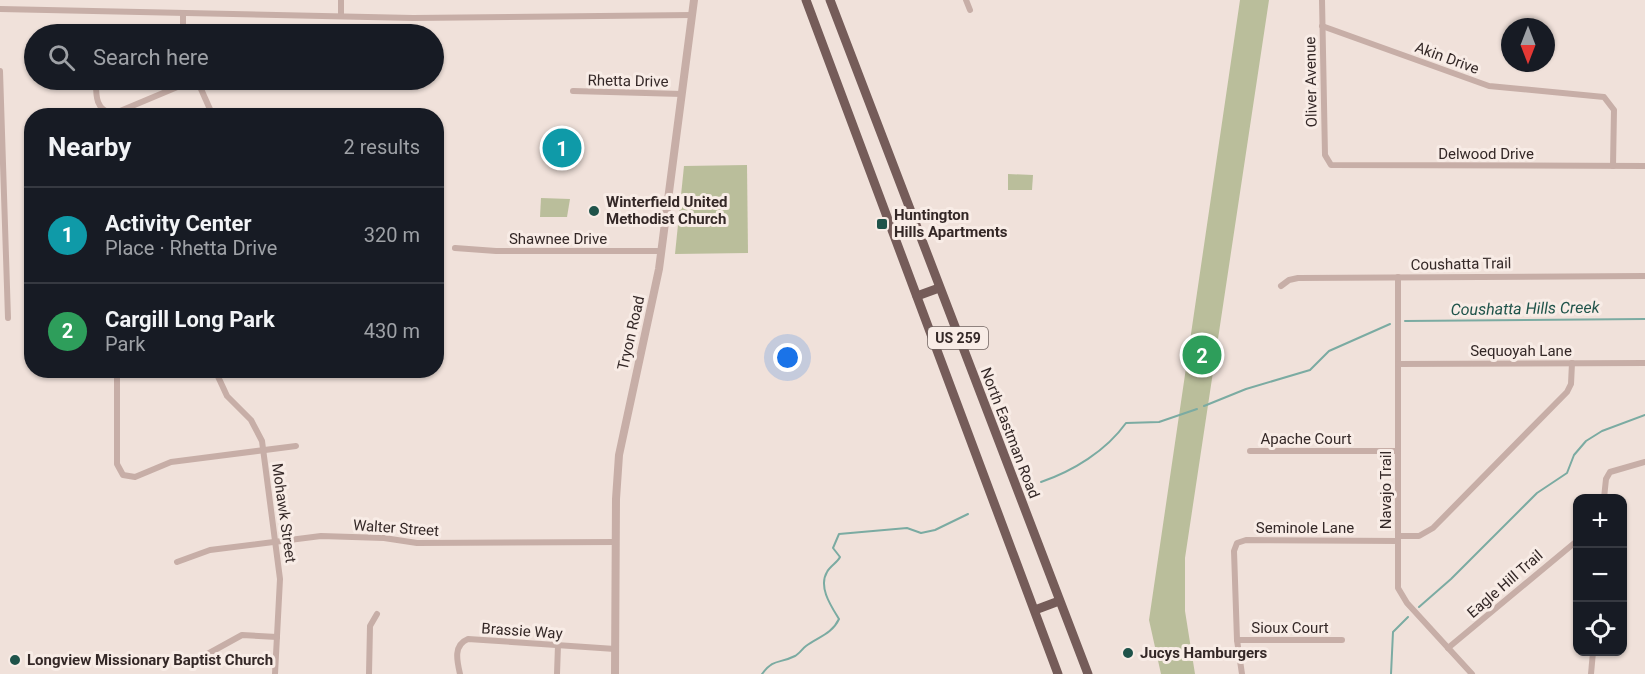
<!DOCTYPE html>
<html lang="en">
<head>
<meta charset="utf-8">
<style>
  :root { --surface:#171b24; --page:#20242c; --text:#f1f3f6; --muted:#9ea1a6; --line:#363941; --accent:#92aba9 }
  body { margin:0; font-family:Roboto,sans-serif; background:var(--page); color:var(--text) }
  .controls { position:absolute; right:18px; bottom:18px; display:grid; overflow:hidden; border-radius:12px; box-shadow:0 2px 4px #0004 }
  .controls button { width:54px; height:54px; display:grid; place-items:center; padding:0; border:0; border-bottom:2px solid var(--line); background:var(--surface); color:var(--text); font:30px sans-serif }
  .compass { position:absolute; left:1501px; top:18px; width:54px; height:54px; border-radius:50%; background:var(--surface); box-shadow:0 2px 4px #0004; rotate:180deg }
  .you { position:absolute; left:788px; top:358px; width:21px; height:21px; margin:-15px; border:4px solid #fff; border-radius:50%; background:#1a73e8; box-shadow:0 0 0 9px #1a73e833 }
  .badge { display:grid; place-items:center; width:39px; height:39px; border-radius:50%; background:var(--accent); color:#fff; font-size:20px; font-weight:700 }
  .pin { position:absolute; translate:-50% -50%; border:3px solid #fff; box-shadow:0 2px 6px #0006 }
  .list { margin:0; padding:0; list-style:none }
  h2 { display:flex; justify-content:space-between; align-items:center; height:78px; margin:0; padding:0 24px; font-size:26px }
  h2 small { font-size:20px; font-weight:400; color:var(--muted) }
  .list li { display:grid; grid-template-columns:39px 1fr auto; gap:18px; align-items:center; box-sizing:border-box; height:96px; padding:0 24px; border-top:2px solid var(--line) }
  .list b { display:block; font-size:22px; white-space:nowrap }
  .list p { margin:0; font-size:20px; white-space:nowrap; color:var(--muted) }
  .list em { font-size:20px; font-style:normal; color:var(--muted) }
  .icon { flex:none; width:33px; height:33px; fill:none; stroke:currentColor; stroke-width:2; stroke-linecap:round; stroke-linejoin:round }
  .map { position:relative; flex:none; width:1645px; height:674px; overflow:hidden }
  .search { position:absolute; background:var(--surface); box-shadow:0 2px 4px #0004; left:24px; top:24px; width:420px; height:66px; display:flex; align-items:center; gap:15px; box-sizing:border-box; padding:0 21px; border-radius:33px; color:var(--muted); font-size:22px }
  .panel { position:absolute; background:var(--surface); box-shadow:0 2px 4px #0004; left:24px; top:108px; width:420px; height:270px; border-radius:24px }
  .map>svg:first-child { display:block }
  .green { fill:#babe9b }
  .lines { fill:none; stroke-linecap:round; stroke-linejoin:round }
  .stream { stroke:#7baba2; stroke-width:2 }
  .minor { stroke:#c7aea7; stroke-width:6 }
  .tertiary { stroke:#c7aea7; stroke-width:8 }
  .primary { stroke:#755c59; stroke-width:9 }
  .poi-dot { fill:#1f534a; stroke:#f8ece6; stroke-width:2 }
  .labels { text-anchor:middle; stroke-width:6; stroke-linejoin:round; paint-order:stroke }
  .shield { fill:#f8ece6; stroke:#6f6360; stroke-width:1.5 }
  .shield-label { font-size:14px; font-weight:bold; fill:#342827 }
  .street-label { font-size:15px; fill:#342827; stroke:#f8ece6 }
  .poi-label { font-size:15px; font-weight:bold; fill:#342827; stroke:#f8ece6; text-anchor:start }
  .water-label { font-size:16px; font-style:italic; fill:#1f534a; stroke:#f8ece6 }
</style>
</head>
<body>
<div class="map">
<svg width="1645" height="674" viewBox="0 0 1645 674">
  <rect width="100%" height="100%" fill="#f0e1da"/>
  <g class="green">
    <polygon points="1240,0 1269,0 1185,558 1185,611 1195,674 1161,674 1149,620"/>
    <polygon points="747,165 748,253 675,254 684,166"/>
    <polygon points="1008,174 1033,175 1032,190 1008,190"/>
    <polygon points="541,198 570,199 567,217 540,217"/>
  </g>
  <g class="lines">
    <g class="stream">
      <polyline points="1405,321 1645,319"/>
      <polyline points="1204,406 1246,389 1310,370 1329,351 1390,324"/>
      <path d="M 1041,482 C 1073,471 1106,451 1126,423 L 1159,422 L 1197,409"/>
      <polyline points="1419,607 1451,579 1537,493 1567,473 1574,455 1586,441 1602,431 1645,415"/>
      <path d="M 762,674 C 774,658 779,664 795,656 C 799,654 802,649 806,646 C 818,637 832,634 839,619 C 831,606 818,587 827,572 C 830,566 837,563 840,557 L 833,548 L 839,534 L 907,528 L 921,533 L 935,530 L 968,514"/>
      <polyline points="1391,674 1393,632 1408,617"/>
    </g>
    <g class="minor">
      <polyline points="966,0 970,10"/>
      <polyline points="1322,0 1325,155 1331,165 1645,166"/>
      <polyline points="0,9 413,18 692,15"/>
      <polyline points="341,16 341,0"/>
      <polyline points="1322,26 1489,86 1604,97 1614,110 1613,166"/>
      <polyline points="183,34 183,13"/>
      <polyline points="0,71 8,318"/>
      <path d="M 96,80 C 96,95 95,110 113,114 L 194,80"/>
      <polyline points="197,80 213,116"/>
      <polyline points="573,91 682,94"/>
      <polyline points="455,248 496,251 661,251"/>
      <polyline points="1398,277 1398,588 1407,603 1472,674"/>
      <polyline points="1281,286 1289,280 1298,278 1645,276"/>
      <polyline points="1398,364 1645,363"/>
      <polyline points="117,370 117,464 123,475 135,477 171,462 296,446"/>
      <polyline points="215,370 227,396 251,420 262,441 280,579 275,674"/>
      <polyline points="1250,451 1398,451"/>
      <polyline points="1604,498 1606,479 1610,472 1645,462"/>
      <polyline points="1398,536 1419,536 1433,528 1567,392 1571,384 1572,363"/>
      <polyline points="177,562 210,550 321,536 384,538 417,543 616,542"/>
      <polyline points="1237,640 1342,640"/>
      <polyline points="1448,648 1578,540"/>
      <polyline points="193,662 242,635 277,637"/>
      <polyline points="369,674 370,626 377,614"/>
      <path d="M 460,674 C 457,661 453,645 468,639 L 615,649"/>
      <polyline points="557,674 558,645"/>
      <polyline points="1242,674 1237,640 1234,551 1237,543 1246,540 1398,541"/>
      <polyline points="1591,674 1593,652"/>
    </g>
    <polyline class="tertiary" points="615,674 616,499 619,455 659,269 694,0"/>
    <g class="primary">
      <polyline points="806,0 1058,674"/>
      <polyline points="830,0 1088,674"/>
      <polyline points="917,296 939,288"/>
      <polyline points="1035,610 1059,601"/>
    </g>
  </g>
  <g class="poi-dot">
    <circle cx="594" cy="211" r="6"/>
    <rect x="876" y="218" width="12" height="12" rx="3"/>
    <circle cx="1128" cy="653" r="6"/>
    <circle cx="15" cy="660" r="6"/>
  </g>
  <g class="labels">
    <rect class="shield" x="928" y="327" width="60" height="22" rx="4.5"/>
    <g class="shield-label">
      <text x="958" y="343">US 259</text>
    </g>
    <g class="street-label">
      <text transform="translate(1447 58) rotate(20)" y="5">Akin Drive</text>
      <text transform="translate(628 81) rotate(1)" y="5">Rhetta Drive</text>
      <text transform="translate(1311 82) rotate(-91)" y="5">Oliver Avenue</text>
      <text x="1486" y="159">Delwood Drive</text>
      <text x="558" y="244">Shawnee Drive</text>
      <text transform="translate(1461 264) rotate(-1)" y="5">Coushatta Trail</text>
      <text transform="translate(631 333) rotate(-77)" y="5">Tryon Road</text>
      <text x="1521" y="356">Sequoyah Lane</text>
      <text transform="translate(1010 433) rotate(69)" y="5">North Eastman Road</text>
      <text x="1306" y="444">Apache Court</text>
      <text transform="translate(1386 490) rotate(-90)" y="5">Navajo Trail</text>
      <text transform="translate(284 513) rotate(82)" y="5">Mohawk Street</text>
      <text transform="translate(396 528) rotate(4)" y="5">Walter Street</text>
      <text x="1305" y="533">Seminole Lane</text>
      <text transform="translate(1505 584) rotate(-41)" y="5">Eagle Hill Trail</text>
      <text x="1290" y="633">Sioux Court</text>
      <text transform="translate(522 631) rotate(4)" y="5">Brassie Way</text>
    </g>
    <g class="poi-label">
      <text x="606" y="207">Winterfield United<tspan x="606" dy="17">Methodist Church</tspan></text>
      <text x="894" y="220">Huntington<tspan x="894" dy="17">Hills Apartments</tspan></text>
      <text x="1140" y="658">Jucys Hamburgers</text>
      <text x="27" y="665">Longview Missionary Baptist Church</text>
    </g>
    <g class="water-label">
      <text transform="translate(1525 308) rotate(-1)" y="6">Coushatta Hills Creek</text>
    </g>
  </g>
</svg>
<div class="controls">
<button>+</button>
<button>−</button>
<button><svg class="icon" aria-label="locate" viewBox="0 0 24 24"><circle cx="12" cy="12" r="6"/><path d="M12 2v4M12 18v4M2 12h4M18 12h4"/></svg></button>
</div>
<svg class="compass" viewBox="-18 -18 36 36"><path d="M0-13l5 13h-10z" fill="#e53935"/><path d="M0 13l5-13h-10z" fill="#9ea1a6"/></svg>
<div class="you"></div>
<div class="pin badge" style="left:562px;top:148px;background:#0f9aa8">1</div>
<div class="pin badge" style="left:1202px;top:355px;background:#2e9e5b">2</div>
<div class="search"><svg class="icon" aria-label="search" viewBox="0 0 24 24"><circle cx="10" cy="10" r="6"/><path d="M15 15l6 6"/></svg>Search here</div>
<section class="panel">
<h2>Nearby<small>2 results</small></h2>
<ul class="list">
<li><span class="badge" style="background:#0f9aa8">1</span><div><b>Activity Center</b><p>Place · Rhetta Drive</p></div><em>320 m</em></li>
<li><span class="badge" style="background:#2e9e5b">2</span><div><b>Cargill Long Park</b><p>Park</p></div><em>430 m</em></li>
</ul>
</section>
</div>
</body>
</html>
